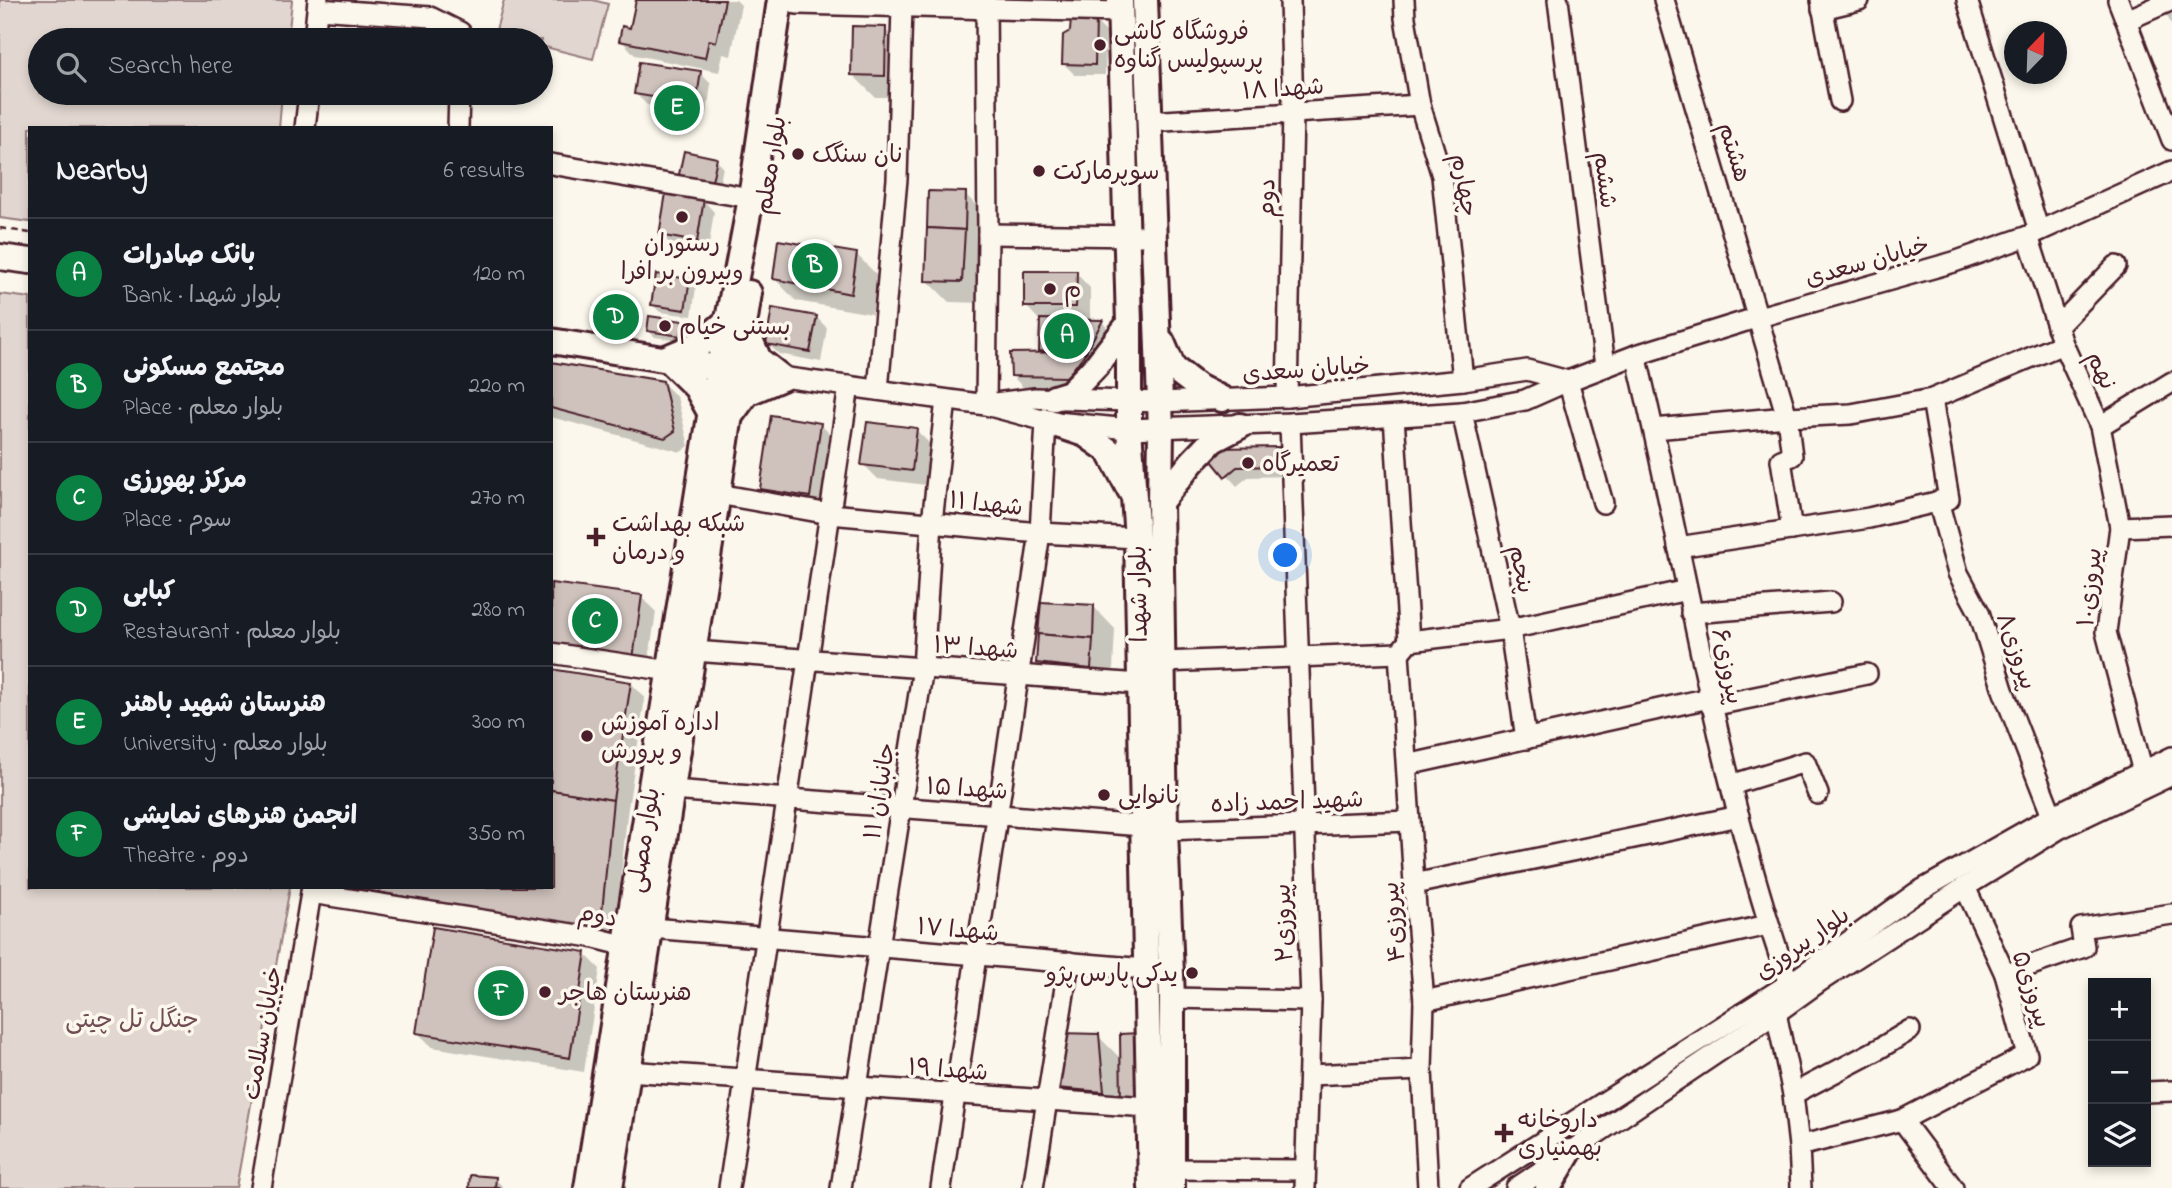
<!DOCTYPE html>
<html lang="en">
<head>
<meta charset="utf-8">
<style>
  :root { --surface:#171b24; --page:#242831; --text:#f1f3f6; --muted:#9ea1a6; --line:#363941; --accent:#0b8043 }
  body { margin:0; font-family:"Indie Flower","Playpen Sans Arabic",sans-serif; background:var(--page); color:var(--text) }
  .controls { position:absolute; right:21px; bottom:21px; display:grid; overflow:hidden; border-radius:0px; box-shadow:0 4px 10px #0003 }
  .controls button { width:63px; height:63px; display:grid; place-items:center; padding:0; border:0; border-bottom:2px solid var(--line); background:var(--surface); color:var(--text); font:35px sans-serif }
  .compass { position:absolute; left:2004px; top:21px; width:63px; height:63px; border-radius:50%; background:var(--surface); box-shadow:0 4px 10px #0003; rotate:23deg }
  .you { position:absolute; left:1286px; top:556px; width:24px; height:24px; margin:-18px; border:5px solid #fff; border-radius:50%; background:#1a73e8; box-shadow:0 0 0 10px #1a73e833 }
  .badge { display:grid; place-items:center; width:46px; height:46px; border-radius:50%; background:var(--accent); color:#fff; font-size:23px; font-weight:700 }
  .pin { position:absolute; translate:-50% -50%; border:4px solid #fff; box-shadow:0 2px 7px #0006 }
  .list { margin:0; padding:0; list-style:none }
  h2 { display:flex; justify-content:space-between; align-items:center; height:91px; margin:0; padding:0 28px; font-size:30px }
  h2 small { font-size:23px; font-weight:400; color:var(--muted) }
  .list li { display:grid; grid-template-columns:46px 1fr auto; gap:21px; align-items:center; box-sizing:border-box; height:112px; padding:0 28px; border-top:2px solid var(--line) }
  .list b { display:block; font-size:26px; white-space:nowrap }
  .list p { margin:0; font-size:23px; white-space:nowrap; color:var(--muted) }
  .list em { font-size:23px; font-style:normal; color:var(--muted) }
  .icon { flex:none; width:38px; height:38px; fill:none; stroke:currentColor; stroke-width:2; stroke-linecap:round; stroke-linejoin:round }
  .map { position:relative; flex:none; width:2172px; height:1188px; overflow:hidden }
  .search { position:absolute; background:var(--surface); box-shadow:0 4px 10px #0003; left:28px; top:28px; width:525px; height:77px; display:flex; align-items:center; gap:18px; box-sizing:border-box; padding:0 24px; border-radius:38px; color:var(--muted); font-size:26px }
  .panel { position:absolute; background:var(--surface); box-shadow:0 4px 10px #0003; left:28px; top:126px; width:525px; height:763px; border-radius:0px }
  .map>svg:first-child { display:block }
  .green { fill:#e2d7d0; stroke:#967b7e; stroke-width:2 }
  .shadow { fill:#0003 }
  .building { fill:#cfc2bc; stroke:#4a1f2b; stroke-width:2 }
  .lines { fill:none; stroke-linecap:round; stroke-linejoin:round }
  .minor-casing { stroke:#4a1f2b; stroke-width:24 }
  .major-casing { stroke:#4a1f2b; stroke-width:30 }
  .path { stroke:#4a1f2b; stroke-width:2.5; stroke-dasharray:7 5; stroke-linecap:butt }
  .minor { stroke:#fbf7ec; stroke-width:19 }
  .major { stroke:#fbf7ec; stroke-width:24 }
  .poi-dot { fill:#4a1f2b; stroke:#fbf7ec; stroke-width:2.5 }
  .labels { text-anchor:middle; stroke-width:7; stroke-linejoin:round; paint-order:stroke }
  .poi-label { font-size:24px; fill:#4a1f2b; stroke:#fbf7ec; text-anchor:start }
  .street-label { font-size:24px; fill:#4a1f2b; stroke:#fbf7ec }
  .park-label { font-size:24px; fill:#704d54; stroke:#fbf7ec }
</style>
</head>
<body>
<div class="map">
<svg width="2172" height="1188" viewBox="0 0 2172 1188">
  <rect width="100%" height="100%" fill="#fbf7ec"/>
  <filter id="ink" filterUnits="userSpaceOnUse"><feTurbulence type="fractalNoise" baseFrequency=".0143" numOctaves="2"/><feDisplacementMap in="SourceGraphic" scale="14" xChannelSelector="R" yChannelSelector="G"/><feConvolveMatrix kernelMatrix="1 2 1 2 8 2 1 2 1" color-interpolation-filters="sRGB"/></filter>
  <g filter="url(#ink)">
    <g class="green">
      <polygon points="0,0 292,0 288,40 40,40 40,93 282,93 279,128 30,128 30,222 0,218"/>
      <polygon points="504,0 593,0 608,4 593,59 541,46 541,40 520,40 495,34"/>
      <polygon points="0,294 30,298 30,887 290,887 236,1188 0,1188"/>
    </g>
    <g class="shadow">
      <polygon points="637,0 736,0 741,5 731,56 723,54 719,72 635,55 621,40 632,30"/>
      <polygon points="2172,13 2172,26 2167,15"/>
      <polygon points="1095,21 1106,32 1105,75 1075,75 1064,64"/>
      <polygon points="885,29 907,51 906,97 875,97 853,75"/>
      <polygon points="700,73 711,84 707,114 647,105 636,94"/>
      <polygon points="716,160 723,167 718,192 687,186"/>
      <polygon points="965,194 987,216 983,303 949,302 927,280"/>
      <polygon points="704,201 714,212 708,252 671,245 661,234"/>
      <polygon points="856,254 878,276 872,314 796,301 775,279"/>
      <polygon points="1076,273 1090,288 1090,322 1102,322 1112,333 1078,387 1023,387 1012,376 1045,354 1041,350 1041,322 1026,306"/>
      <polygon points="689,280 696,287 692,316 660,312 653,305"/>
      <polygon points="631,313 638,320 635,334 609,329 602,322"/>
      <polygon points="816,317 827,328 821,362 779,354 768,344"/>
      <polygon points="682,323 689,330 688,342 655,337 648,330"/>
      <polygon points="551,364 662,382 677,397 689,446 681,452 551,417"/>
      <polygon points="820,424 831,435 821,507 773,500 762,489"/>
      <polygon points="916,430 931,445 926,485 878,479 863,464"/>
      <polygon points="1281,449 1292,460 1292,476 1248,477 1237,486 1214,461"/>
      <polygon points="641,597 656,612 647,672 551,659"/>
      <polygon points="1094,607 1115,629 1112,690 1059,684 1038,662"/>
      <polygon points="631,683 645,698 627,815 614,946 354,899 342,887 551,887"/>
      <polygon points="585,954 600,969 584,1072 432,1047 418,1033"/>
      <polygon points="1098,1036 1122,1060 1144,1126 1124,1107 1079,1109 1057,1087"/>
      <polygon points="495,1179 504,1188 471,1188"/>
    </g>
    <g class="building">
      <polygon points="636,0 725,0 716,42 709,40 705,58 619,41 622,26 630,28"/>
      <polygon points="1071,18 1096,19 1095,65 1062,64 1063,35 1070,31"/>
      <polygon points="852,26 886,27 885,76 851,75"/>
      <polygon points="639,62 701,71 696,104 634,94"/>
      <polygon points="684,151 717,158 711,186 678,179"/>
      <polygon points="928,191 966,192 965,230 927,228"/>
      <polygon points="666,193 704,199 697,242 659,235"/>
      <polygon points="927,228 965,230 962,282 925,281"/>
      <polygon points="778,240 857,253 851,294 773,279"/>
      <polygon points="1024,271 1077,271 1076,307 1024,307"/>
      <polygon points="656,274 690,279 685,310 651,305"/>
      <polygon points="603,306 632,311 629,328 600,322"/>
      <polygon points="772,308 817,316 810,352 766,344"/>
      <polygon points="649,316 683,321 681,336 647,331"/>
      <polygon points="1040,319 1103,320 1086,352 1039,351"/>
      <polygon points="1086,352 1067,377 1011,376 1010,353"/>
      <polygon points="551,362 663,381 675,431 665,438 551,408"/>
      <polygon points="771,415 821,423 810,497 760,489"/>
      <polygon points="867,422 917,428 912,471 861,465"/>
      <polygon points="1281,447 1282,466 1237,467 1225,477 1212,461 1217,448"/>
      <polygon points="551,583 642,595 633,659 551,647"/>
      <polygon points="1041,602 1094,605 1093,639 1038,634"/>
      <polygon points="1038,634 1093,639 1091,669 1036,663"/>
      <polygon points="551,669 631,682 613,800 551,790"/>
      <polygon points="551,790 613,800 600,932 350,887 551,887"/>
      <polygon points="433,927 586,952 570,1058 416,1033"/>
      <polygon points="1060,1033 1099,1034 1104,1092 1056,1088"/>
      <polygon points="1139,1033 1140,1097 1121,1105 1120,1034"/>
      <polygon points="470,1175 496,1177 495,1188 502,1188 469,1188"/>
    </g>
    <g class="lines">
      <g class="minor-casing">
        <g id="minor">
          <polyline points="986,0 988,234 986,405"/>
          <polyline points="1404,0 1405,18 1420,105 1442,176 1463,380"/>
          <polyline points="1558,0 1605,366"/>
          <polyline points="1664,0 1787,417 1792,456 1781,460 1792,530"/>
          <polyline points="1821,0 1840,101"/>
          <polyline points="1967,0 2039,231"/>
          <polyline points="2118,0 2172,140"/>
          <polyline points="797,4 1120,12"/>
          <polyline points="318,9 430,17 460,32 460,40"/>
          <polyline points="1822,9 1859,0"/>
          <polyline points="2127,20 2172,0"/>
          <polyline points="314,40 318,0"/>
          <polyline points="1149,122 1420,105"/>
          <polyline points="305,128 309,93"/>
          <polyline points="458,128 459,93"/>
          <polyline points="551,164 751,198"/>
          <polyline points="988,234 1141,236"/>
          <polyline points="2028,236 2063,344 2100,426 2120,527 2106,632 2143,772"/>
          <polyline points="2057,327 2116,266"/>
          <path d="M 1636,355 C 1687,564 1717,780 1789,984"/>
          <polyline points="723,369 986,405 1046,421 1129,429 1290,423 1462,412 1525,400 1568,381 1636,355 1759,317 1954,262 2028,236 2172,171"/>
          <polyline points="1568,381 1603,503"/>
          <polyline points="878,390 897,179 902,7"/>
          <polyline points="1287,397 1293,112 1290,0"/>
          <polyline points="995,403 1035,398 1159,402 1287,397 1463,380 1527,370 1568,381"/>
          <polyline points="1462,412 1510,629 1526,739"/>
          <polyline points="1394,417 1409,641"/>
          <polyline points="1290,423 1311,1001 1305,1188"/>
          <polyline points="2100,426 2172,382"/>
          <polyline points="1654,429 1787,417 1851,414 1932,399 2063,344"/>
          <polyline points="718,494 830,514 1040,533 1137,538"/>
          <polyline points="1938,501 1958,573 1979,612 2003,690 2052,816"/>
          <polyline points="2120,527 2172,525"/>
          <polyline points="1678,547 1869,518 1949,499 1932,399"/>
          <polyline points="1691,613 1831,602"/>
          <polyline points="694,651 1140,684"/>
          <polyline points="551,653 670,671"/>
          <polyline points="1399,653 1414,884 1424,1001 1422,1070 1428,1188"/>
          <polyline points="1399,653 1409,641 1510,629 1687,590"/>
          <polyline points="1163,662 1399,653"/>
          <polyline points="1711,706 1867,674"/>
          <polyline points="1407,765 1709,698"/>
          <polyline points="1731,785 1805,762 1818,794"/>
          <polyline points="672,790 1143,826"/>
          <polyline points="1165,830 1410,821"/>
          <polyline points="1414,884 1739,816"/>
          <polyline points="311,893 591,937 627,946"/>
          <polyline points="651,928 1146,969"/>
          <polyline points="2005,974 2084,947 2081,928 2172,914"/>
          <polyline points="1172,998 1311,1001"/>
          <polyline points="1424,1001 1768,925"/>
          <polyline points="1776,1013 1793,1094 1799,1146 1801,1188"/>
          <polyline points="627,1071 1148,1107"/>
          <polyline points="1309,1075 1422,1070"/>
          <polyline points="2146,1092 2172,1091"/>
          <polyline points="1793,1094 1877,1050 1910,1030"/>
          <polyline points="1902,1120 2027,1055 2005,974 1965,887"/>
          <polyline points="1799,1146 1902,1120 1953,1188"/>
          <polyline points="1159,1169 1305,1170"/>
          <polyline points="261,1188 312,887"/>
          <polyline points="729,1188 849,386"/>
          <polyline points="841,1188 923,668 932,522 946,400"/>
          <polyline points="941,1188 1040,533 1046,421"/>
          <polyline points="1033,1188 1069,962"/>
          <polyline points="1470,1188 1802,975 1916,893 2052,816 2172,757"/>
          <polyline points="1516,1188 1776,1013 1819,982 1965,887 2059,829 2172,775"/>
        </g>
      </g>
      <g class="major-casing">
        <g id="major">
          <polyline points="1120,0 1129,324 1129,429 1137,538 1151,1188"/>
          <polyline points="1145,0 1161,429 1160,502 1165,830 1172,998 1172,1188"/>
          <polyline points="0,257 30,261"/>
          <polyline points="551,341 719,368"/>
          <polyline points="1162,342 1173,368 1198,387 1222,399"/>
          <polyline points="1054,398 1070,393 1096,366 1129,324"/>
          <polyline points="711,414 696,387 666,358 702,343 728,320"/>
          <polyline points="730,416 747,393 782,378 759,360 744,326"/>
          <polyline points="1046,421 1085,434 1109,451 1130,490"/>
          <polyline points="1160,502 1192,462 1213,440 1240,426"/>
          <polyline points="587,1188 712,404 751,198 780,0"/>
          <polyline points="610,1188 749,293"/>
          <polyline points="1548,1188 1569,1152"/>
        </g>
      </g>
      <polyline class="path" points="0,228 30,233"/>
      <use href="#minor" class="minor"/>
      <use href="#major" class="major"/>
    </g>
  </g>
  <g class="poi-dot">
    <circle cx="1100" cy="45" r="7"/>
    <circle cx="798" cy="154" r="7"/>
    <circle cx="1039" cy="171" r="7"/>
    <circle cx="682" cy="217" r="7"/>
    <circle cx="1050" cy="289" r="7"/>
    <circle cx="665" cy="326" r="7"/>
    <circle cx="1248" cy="463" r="7"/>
    <path d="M592.5 526.5h7v7h7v7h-7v7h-7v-7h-7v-7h7z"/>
    <circle cx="587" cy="736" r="7"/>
    <circle cx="1104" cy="795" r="7"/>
    <circle cx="1192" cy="973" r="7"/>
    <circle cx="545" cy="992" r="7"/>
    <path d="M1500.5 1122.5h7v7h7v7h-7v7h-7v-7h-7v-7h7z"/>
  </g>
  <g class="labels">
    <g class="poi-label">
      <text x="1114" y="39">فروشگاه کاشی<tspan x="1114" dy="28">پرسپولیس گناوه</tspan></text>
      <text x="812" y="162">نان سنگک</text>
      <text x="1053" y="179">سوپرمارکت</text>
      <text x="682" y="251" text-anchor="middle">رستوران<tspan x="682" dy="28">وبیرون بر افرا</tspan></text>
      <text x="1064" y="297">م</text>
      <text x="679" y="334">بستنی خیام</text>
      <text x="1262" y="471">تعمیرگاه</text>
      <text x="612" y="531">شبکه بهداشت<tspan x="612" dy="28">و درمان</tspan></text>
      <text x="601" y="730">اداره آموزش<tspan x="601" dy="28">و پرورش</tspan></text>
      <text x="1118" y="803">نانوایی</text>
      <text x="1178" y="981" text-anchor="end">یدکی پارس پژو</text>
      <text x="559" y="1000">هنرستان هاجر</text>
      <text x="1518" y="1127">داروخانه<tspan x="1518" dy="28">بهمنیاری</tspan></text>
    </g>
    <g class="street-label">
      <text transform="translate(1283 88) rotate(-4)" y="8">شهدا ۱۸</text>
      <text transform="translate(1735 152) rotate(73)" y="8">هشتم</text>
      <text transform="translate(770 165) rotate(-81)" y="8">بلوار معلم</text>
      <text transform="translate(1606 180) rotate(83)" y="8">ششم</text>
      <text transform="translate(1465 185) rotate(80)" y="8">چهارم</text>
      <text transform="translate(1266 198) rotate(-89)" y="8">دوم</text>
      <text transform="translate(1867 261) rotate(-16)" y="8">خیابان سعدی</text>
      <text transform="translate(1306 369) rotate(-4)" y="8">خیابان سعدی</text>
      <text transform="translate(2102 370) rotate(65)" y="8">نهم</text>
      <text transform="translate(986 503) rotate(6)" y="8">شهدا ۱۱</text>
      <text transform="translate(1522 569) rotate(78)" y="8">پنجم</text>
      <text transform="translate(2089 587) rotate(-84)" y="8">پیروزی۱۰</text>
      <text transform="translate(1138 594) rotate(-91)" y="8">بلوار شهدا</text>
      <text transform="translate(976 647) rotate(4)" y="8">شهدا ۱۳</text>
      <text transform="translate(2017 651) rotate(71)" y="8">پیروزی۸</text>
      <text transform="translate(1728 666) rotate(78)" y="8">پیروزی۶</text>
      <text transform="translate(967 788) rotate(4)" y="8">شهدا ۱۵</text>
      <text transform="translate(879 791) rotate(-81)" y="8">جانبازان ۱۱</text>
      <text transform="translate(1287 801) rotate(-2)" y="8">شهید احمد زاده</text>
      <text transform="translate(643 840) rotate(-81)" y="8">بلوار مصلی</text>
      <text transform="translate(598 915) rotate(11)" y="8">دوم</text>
      <text transform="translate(1393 922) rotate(-95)" y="8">پیروزی۴</text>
      <text transform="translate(1283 923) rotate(-92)" y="8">پیروزی۲</text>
      <text transform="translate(958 929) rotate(5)" y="8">شهدا ۱۷</text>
      <text transform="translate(1802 943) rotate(-35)" y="8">بلوار پیروزی</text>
      <text transform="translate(2032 989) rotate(72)" y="8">پیروزی۵</text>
      <text transform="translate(262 1033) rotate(-80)" y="8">خیابان سلامت</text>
      <text transform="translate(948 1069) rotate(4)" y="8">شهدا ۱۹</text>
    </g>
    <g class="park-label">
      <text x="132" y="1027">جنگل تل چیتی</text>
    </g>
  </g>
</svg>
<div class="controls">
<button>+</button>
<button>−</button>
<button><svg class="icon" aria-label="layers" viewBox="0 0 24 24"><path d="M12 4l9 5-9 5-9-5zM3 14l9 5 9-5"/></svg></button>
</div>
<svg class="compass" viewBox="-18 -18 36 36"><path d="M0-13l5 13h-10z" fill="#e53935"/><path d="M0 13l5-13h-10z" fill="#9ea1a6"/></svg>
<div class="you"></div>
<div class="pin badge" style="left:1067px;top:336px">A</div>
<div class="pin badge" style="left:815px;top:266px">B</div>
<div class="pin badge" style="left:595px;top:621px">C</div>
<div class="pin badge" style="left:616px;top:317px">D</div>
<div class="pin badge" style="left:677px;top:108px">E</div>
<div class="pin badge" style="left:501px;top:993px">F</div>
<div class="search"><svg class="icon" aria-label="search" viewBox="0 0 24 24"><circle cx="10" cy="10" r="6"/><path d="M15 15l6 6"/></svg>Search here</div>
<section class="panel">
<h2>Nearby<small>6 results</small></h2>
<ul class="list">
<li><span class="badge">A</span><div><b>بانک صادرات</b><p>Bank · بلوار شهدا</p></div><em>120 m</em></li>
<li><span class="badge">B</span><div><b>مجتمع مسکونی</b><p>Place · بلوار معلم</p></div><em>220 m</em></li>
<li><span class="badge">C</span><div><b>مرکز بهورزی</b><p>Place · سوم</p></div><em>270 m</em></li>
<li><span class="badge">D</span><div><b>کبابی</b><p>Restaurant · بلوار معلم</p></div><em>280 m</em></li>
<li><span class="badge">E</span><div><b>هنرستان شهید باهنر</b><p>University · بلوار معلم</p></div><em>300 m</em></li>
<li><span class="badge">F</span><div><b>انجمن هنرهای نمایشی</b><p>Theatre · دوم</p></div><em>350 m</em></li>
</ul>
</section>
</div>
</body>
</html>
